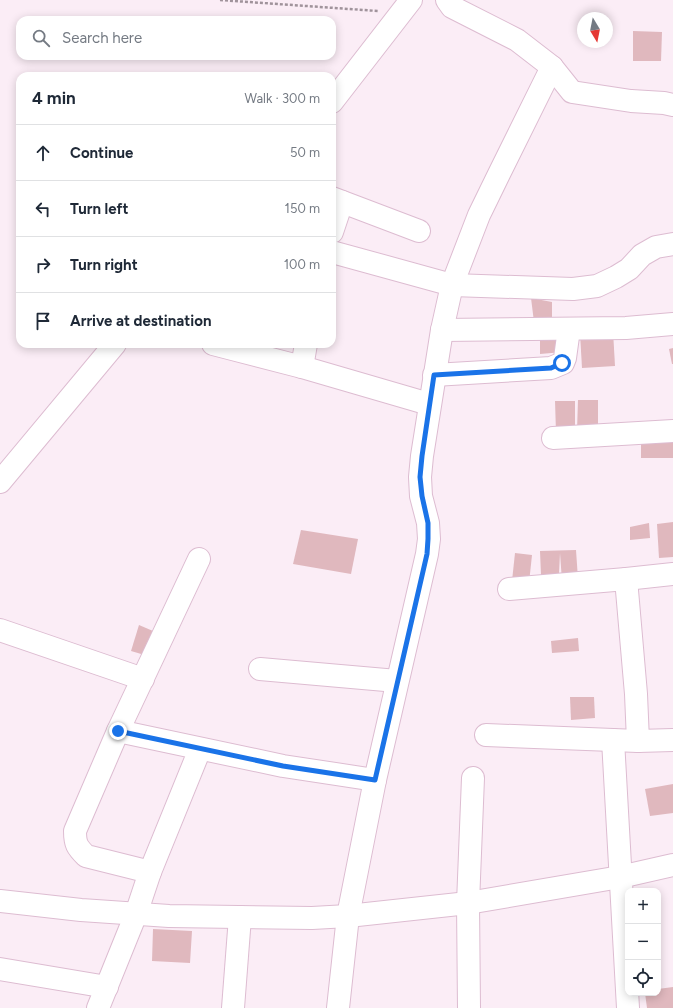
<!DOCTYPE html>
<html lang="en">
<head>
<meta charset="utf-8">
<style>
  :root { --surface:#fff; --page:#f6f6f7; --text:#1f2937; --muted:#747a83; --line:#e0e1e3 }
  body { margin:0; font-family:Figtree,sans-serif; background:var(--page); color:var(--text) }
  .controls { position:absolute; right:12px; bottom:12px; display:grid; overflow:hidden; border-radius:8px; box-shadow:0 2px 10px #0003 }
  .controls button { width:36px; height:36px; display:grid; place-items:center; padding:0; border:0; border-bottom:1px solid var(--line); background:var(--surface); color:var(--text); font:20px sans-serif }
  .compass { position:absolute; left:577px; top:12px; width:36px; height:36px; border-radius:50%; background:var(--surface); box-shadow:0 2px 10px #0003; rotate:170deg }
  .stop { position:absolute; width:12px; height:12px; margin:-9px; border:3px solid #1a73e8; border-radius:50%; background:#fff }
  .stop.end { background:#1a73e8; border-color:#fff; box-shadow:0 1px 4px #0008 }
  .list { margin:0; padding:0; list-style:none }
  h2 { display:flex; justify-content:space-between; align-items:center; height:52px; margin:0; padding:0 16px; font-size:17px }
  h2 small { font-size:13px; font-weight:400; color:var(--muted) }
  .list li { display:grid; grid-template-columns:26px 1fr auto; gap:12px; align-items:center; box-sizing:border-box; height:56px; padding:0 16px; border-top:1px solid var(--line) }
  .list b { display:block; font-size:15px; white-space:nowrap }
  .list em { font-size:13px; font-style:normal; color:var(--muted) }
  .icon { flex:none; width:22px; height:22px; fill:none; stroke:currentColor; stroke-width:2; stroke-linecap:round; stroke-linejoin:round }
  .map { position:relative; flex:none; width:673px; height:1008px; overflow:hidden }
  .search { position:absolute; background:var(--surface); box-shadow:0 2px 10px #0003; left:16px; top:16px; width:320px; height:44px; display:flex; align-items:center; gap:10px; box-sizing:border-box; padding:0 14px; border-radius:12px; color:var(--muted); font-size:15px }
  .panel { position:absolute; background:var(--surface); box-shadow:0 2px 10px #0003; left:16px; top:72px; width:320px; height:276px; border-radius:12px }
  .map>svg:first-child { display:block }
  .building { fill:#e0b8be }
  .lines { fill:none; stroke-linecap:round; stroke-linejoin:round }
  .minor-casing { stroke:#ddbcd1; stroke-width:24 }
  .path { stroke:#a0939b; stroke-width:2.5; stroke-dasharray:3 2; stroke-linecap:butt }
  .minor { stroke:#fff; stroke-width:22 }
  .route { stroke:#1a73e8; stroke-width:5 }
</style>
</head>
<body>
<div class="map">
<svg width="673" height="1008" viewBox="0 0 673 1008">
  <rect width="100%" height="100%" fill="#fbedf6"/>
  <g class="building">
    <polygon points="633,31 662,32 661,61 633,61"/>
    <polygon points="531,298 552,302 552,318 534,322"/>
    <polygon points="613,331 615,366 582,368 580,333"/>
    <polygon points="563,335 563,352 540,354 540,336"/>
    <polygon points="673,348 673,364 672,364 669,349"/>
    <polygon points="578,400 598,400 598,431 577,431"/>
    <polygon points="555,401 575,401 575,432 556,432"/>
    <polygon points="641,440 673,442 673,458 641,458"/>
    <polygon points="673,522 673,557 659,558 657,524"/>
    <polygon points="649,523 650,538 630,540 630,527"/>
    <polygon points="301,530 358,539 351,574 293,564"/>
    <polygon points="576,550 578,579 562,581 560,553 559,574 541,575 540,551"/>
    <polygon points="515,553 532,555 529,583 512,581"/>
    <polygon points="139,625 160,634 148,656 131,651"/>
    <polygon points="578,638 579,651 552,653 551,641"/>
    <polygon points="570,697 594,697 595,718 571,720"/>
    <polygon points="673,784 673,813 650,816 645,789"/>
    <polygon points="153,929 192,931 190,963 152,961"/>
    <polygon points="673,987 673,1008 647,1008 645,993 658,993 658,989"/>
  </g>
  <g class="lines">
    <g class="minor-casing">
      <g id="minor">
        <polyline points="447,0 452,7 517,40 552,67 572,92 631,101 664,103 673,105"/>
        <polyline points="332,102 411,0"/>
        <polyline points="332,198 419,231"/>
        <polyline points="332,232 342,202"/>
        <polyline points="332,252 452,285 573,289 597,286 616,277 629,269 642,255 656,247 673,244"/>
        <polyline points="442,330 626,328 673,324"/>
        <polyline points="213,344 302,367 429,404"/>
        <polyline points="302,367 306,344"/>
        <polyline points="434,375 551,368 563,363 565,358 569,329"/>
        <polyline points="553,438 673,431"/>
        <polyline points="0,482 115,344"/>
        <polyline points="626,579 636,694 638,741"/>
        <polyline points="509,589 626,579 673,574"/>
        <polyline points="0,630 143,679"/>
        <polyline points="260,669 397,681"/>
        <polyline points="118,731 283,766 375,780"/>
        <polyline points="486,735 638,741 673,740"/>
        <polyline points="613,740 628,1008"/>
        <path d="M 150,872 L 86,856 C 77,847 75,844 75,831 L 118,731 L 199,559"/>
        <polyline points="0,901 81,910 169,916 312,918 348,916 468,903 620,877 673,865"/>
        <polyline points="0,969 107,987"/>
        <polyline points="98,1008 136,914 150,872 200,749"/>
        <polyline points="233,1008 240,917"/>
        <polyline points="338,1008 348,916 375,780 427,554 429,539 428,523 421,496 420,477 422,456 442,330 452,285 479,215 499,174 552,67"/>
        <polyline points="469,1008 468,903 473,778"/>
      </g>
    </g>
    <polyline class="path" points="220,0 378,11"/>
    <use href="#minor" class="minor"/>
  </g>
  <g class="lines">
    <polyline class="route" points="118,731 283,766 375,780 427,554 428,539 428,523 422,496 420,477 422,456 434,375 551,368 562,363"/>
  </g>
</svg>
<div class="controls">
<button>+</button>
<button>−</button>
<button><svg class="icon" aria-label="locate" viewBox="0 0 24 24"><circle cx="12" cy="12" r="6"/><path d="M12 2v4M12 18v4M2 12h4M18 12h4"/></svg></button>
</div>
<svg class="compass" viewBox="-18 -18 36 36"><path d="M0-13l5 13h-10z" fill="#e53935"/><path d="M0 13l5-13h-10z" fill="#747a83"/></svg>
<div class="stop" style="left:562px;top:363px"></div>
<div class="stop end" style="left:118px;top:731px"></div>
<div class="search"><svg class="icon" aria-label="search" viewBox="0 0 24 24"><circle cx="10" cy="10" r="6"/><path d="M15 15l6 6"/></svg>Search here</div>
<section class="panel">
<h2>4 min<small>Walk · 300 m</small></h2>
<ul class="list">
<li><svg class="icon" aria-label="ahead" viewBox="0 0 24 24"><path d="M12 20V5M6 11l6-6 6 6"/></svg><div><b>Continue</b></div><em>50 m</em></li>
<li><svg class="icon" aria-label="left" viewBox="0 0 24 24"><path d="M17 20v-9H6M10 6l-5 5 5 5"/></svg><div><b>Turn left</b></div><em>150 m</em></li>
<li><svg class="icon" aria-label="right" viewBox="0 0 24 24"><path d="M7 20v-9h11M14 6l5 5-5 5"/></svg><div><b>Turn right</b></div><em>100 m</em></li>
<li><svg class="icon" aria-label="arrive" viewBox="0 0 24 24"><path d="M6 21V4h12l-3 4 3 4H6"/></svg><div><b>Arrive at destination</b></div></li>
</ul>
</section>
</div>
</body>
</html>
